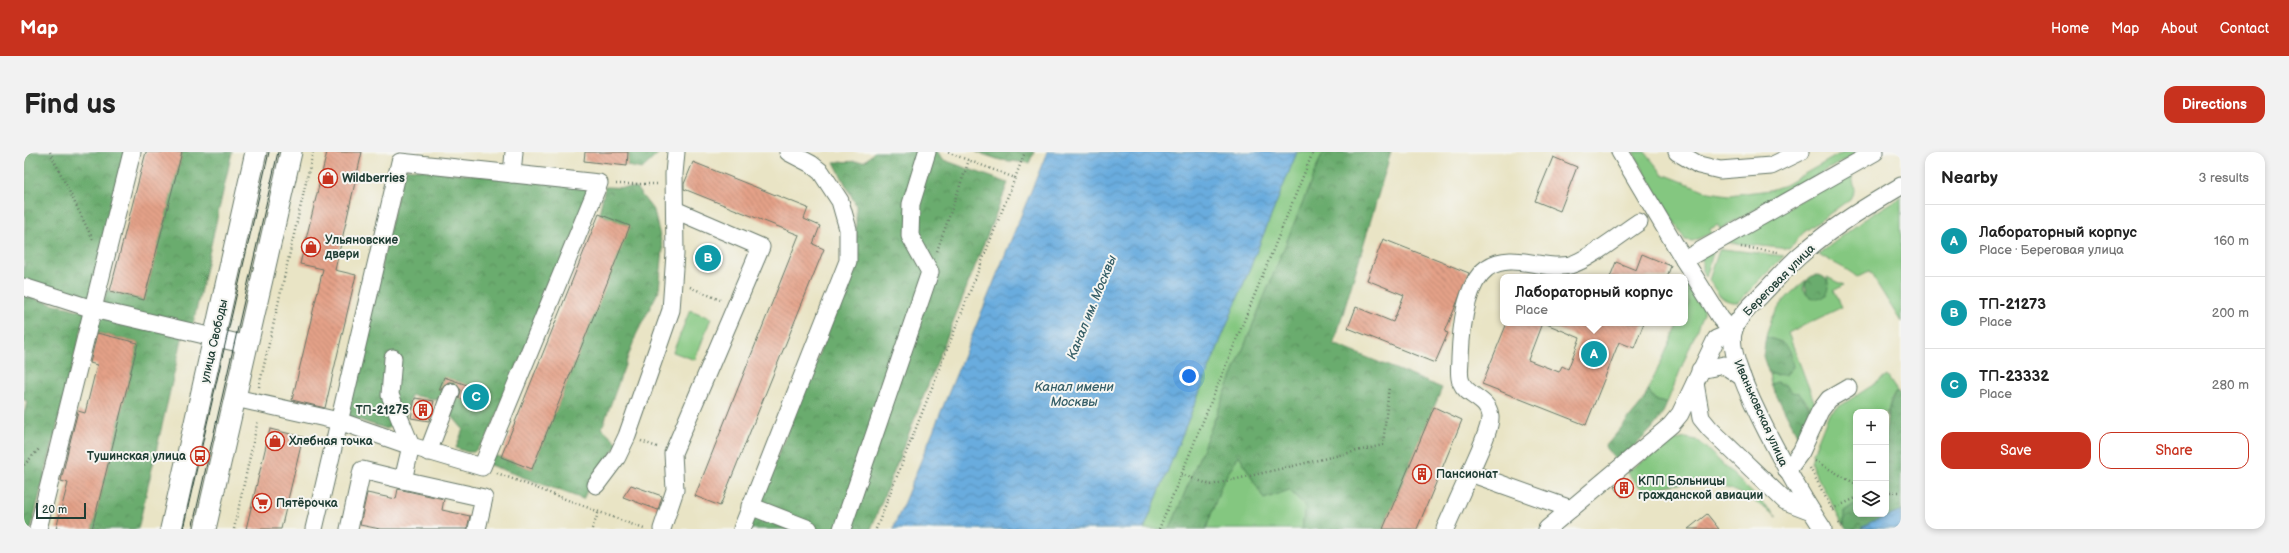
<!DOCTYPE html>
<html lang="en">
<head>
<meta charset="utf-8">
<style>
  :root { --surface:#fff; --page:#f2f2f2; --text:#222; --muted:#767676; --line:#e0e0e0; --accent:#c8321e }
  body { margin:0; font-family:"Balsamiq Sans",sans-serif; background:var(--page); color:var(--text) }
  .controls { position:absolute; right:12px; bottom:12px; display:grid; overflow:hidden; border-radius:8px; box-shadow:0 2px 6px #0003 }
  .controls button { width:36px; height:36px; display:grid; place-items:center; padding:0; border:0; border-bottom:1px solid var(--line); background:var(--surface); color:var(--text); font:20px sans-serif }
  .scale { position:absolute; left:12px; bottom:10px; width:50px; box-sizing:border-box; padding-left:4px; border:2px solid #1f3d34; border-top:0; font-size:11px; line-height:14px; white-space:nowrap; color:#1f3d34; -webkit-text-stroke:3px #f6f6f2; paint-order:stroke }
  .you { position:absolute; left:1165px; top:224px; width:14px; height:14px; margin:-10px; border:3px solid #fff; border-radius:50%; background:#1a73e8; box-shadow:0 0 0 6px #1a73e833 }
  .badge { display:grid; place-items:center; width:26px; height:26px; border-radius:50%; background:var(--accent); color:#fff; font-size:13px; font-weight:700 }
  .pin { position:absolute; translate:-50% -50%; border:2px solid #fff; box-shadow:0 1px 4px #0006 }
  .popup { position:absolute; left:1476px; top:122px; width:188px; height:52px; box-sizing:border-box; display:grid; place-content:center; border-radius:8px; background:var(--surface); filter:drop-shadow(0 1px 3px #0005); font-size:13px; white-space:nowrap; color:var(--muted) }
  .popup b { font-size:15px; color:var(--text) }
  .popup::after { content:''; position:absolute; left:50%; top:100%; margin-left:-8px; border:8px solid transparent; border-top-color:var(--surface) }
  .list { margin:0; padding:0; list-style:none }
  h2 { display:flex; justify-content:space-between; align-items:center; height:52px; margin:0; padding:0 16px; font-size:17px }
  h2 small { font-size:13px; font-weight:400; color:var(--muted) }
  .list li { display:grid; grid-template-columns:26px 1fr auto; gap:12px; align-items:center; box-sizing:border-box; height:72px; padding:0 16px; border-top:1px solid var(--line) }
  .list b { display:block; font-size:15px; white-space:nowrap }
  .list p { margin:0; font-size:13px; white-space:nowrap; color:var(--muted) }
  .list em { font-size:13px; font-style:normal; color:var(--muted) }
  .actions { display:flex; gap:8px; padding:12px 16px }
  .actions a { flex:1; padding:9px 0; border:1px solid var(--accent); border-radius:12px; text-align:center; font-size:14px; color:var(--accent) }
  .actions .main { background:var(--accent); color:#fff }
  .icon { flex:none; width:22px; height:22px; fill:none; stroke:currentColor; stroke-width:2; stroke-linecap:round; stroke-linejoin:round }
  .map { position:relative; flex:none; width:1877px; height:377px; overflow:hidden; border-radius:12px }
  header { display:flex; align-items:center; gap:24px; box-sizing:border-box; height:56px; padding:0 20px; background:var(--accent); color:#fff }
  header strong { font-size:19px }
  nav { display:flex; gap:22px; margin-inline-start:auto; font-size:14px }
  .intro { display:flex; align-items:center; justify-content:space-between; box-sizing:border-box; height:96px; padding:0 24px }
  h1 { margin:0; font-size:28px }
  .button { padding:10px 18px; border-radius:12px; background:var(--accent); color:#fff; font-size:14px; font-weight:700 }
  main { display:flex; gap:24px; padding:0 24px }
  aside { flex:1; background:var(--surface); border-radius:12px; box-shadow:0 2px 6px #0003 }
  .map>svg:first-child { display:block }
  .green { fill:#84c780; stroke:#52825a }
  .forest { fill:url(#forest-crowns); stroke:#457451 }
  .water { fill:url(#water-waves); stroke:#447489 }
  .building { fill:url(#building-back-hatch) }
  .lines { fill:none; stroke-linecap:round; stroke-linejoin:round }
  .minor-casing { stroke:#667767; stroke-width:19 }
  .major-casing { stroke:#667767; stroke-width:23 }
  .path { stroke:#667767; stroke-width:2.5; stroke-dasharray:1 3; stroke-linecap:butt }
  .minor { stroke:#fff; stroke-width:17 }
  .major { stroke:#fff; stroke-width:21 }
  .tram { stroke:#1f3d34; stroke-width:1 }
  .labels { text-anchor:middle; stroke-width:4; stroke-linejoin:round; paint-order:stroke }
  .poi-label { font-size:12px; font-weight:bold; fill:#1f3d34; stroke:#f6f6f2; text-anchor:start }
  .street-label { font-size:12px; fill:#1f3d34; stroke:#f6f6f2 }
  .water-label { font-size:13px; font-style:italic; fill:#355e67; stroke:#f6f6f2 }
</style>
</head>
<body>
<header>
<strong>Map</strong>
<nav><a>Home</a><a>Map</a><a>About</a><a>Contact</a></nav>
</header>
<div class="intro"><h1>Find us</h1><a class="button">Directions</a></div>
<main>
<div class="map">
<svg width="1877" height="377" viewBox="0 0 1877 377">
  <defs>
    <pattern id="forest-crowns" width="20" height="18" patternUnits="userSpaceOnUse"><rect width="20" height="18" fill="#6bac6e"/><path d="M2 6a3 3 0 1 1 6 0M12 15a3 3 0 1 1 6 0" fill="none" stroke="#578d5b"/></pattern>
    <pattern id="water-waves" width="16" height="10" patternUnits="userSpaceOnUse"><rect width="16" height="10" fill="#69acde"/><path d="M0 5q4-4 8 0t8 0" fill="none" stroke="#568db5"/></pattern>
    <pattern id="building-back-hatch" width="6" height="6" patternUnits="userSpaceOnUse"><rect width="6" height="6" fill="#e4a188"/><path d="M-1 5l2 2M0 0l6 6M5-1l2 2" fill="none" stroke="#b88470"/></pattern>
  </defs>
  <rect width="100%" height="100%" fill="#f6f6f2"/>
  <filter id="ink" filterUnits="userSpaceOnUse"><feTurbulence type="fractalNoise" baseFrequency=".025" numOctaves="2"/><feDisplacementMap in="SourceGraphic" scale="8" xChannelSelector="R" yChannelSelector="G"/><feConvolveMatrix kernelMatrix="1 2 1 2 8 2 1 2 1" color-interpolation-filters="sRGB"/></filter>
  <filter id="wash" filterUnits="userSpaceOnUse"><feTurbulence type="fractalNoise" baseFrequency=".012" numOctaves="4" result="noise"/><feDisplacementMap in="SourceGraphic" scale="16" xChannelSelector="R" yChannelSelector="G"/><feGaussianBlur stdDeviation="0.9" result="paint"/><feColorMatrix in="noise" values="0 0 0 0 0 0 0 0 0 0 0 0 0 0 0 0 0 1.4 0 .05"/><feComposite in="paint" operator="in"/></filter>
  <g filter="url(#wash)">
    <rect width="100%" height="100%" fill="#e9e4c5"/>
    <g class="green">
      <polygon points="1273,0 1299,0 1146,377 1120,377"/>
      <polygon points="1609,0 1621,0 1639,22 1685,40 1705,43 1746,38 1761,33 1819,0 1835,0 1696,77 1694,73 1686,77 1687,81 1669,89 1661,88"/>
      <polygon points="1827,21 1831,37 1826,47 1779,81 1765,97 1701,90"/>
      <path d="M 1877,45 L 1877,170 L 1845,119 L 1833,125 C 1821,115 1808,111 1795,102 L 1838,69 Z"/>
      <path d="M 1699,97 L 1760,104 L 1714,150 C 1697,151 1693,140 1685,128 L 1695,98 Z"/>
      <polygon points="1690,98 1682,125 1678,119 1678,105"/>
      <path d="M 1803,125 L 1819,133 L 1810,139 L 1818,155 L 1764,181 L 1793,257 L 1788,259 C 1781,243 1777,249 1767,240 C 1762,235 1760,233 1753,230 L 1747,233 L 1745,222 L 1754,223 L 1758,190 L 1742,185 C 1747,160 1763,143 1782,128 L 1779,136 L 1782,142 L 1804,129 Z"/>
      <path d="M 1661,126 L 1666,128 L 1679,153 L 1679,162 L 1643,251 L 1632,249 L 1624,238 L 1655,171 L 1661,171 C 1661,164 1662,159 1664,152 C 1664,148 1661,132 1661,126 Z"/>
      <polygon points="666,158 687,166 671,208 649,200"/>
      <polygon points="1863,224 1873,239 1868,245 1862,265 1862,260 1832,260 1832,351 1820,359 1820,374 1789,317 1787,311 1789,301 1805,261"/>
      <path d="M 1662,286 L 1672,288 L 1681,295 L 1753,365 C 1706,330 1678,322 1621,340 L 1602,320 L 1652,288 Z"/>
      <polygon points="1215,303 1240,347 1265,338 1281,353 1278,377 1182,377 1198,331"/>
    </g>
    <g class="forest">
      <polygon points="2,0 103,0 67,152 0,129"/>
      <polygon points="158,0 208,0 168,177 78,155 83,138 120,148"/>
      <polygon points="604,0 636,0 618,17 603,14"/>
      <polygon points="850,0 914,0 917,7 984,31 847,377 724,377 832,110 832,53 810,10 841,9"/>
      <polygon points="952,0 1010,0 1005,11 976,8"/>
      <polygon points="1299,0 1367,0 1310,192 1418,236 1359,377 1278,377 1281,353 1265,338 1240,347 1215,303 1198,331 1182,377 1146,377"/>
      <polygon points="380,16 570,35 463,286 450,300 443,300 432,296 439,277 414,248 387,243 381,267 363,277 322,264"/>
      <polygon points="581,35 612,36 630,59 639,97 635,138 612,183 578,276 594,291 567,331 559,347 463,312 467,303 477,305 508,317 605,74 575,62"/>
      <circle cx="1793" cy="135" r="12"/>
      <polygon points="0,144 62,160 7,377 0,377 0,263 3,249 0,248"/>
      <polygon points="76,164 159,183 114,377 68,377 114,191 70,180"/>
      <path d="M 1742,185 C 1762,191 1766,194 1769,215 L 1762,223 L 1745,222 L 1739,204 Z"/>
      <polygon points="1753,230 1762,234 1767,240 1775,241 1788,259 1789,263 1774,284 1747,233"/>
      <path d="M 1624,238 L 1632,249 L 1643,251 C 1635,276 1611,293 1592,309 L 1581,295 L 1618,251 Z"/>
      <path d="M 1873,239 L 1877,247 L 1877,360 L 1847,370 L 1838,377 L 1822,377 L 1820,374 L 1820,359 L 1832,351 L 1832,362 L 1862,362 C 1862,333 1855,261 1873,239 Z"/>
    </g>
    <g class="water">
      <polygon points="1023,0 1273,0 1120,377 869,377"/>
      <polygon points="1877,360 1877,377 1837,376 1847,370"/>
    </g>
    <g id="blocks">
      <g class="building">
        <polygon points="122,0 158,0 120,148 86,139"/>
        <polygon points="303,0 338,0 311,118 332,123 301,256 268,248 299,117 276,112"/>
        <polygon points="561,0 604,0 603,14 560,9"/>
        <polygon points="1529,5 1553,15 1536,59 1511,49"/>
        <polygon points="669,10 784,56 780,67 796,74 789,92 800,97 696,354 671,344 775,83 660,37 660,32"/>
        <polygon points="575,62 606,74 508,317 477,305"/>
        <polygon points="1359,87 1445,121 1421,180 1424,181 1411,211 1324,176 1332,155 1369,170 1380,143 1343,128"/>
        <polygon points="679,97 694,103 689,116 674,110"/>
        <polygon points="1618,102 1647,114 1643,125 1586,125 1592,110 1612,118"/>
        <polygon points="1483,171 1518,171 1504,208 1535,220 1538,214 1544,217 1556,186 1520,171 1620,171 1610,196 1595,190 1562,273 1458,232"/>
        <polygon points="73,181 114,191 68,377 32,377 44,331 37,329 45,294 54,259 61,261 73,213 66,211"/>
        <polygon points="420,225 463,240 456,255 435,246 437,238 431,231 425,230 420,233 417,238 415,238"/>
        <polygon points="391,246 410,249 405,269 387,266"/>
        <polygon points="1410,255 1438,268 1393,377 1359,377"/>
        <polygon points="246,277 279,285 257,377 222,377"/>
        <polygon points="1602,327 1609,337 1598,345 1591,335"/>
        <polygon points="607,333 638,344 634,358 599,345"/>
        <polygon points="374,337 420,347 418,358 446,364 443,377 356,377 336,373 343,341 372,347"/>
        <polygon points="1683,362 1695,377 1664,377"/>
      </g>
    </g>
  </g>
  <g filter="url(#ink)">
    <use href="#blocks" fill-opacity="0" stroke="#667767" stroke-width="1"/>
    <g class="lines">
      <g class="minor-casing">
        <g id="minor">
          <polyline points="1596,0 1660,108 1697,167 1709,180"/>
          <polyline points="1653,0 1675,13 1696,18 1747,14 1776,0"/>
          <polyline points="488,22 490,0"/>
          <polyline points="1660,108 1851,0"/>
          <polyline points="0,135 69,157 223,193"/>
          <polyline points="1676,218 1700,213 1718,225"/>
          <polyline points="1671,231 1677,266 1686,277 1761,349 1787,359"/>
          <polyline points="211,246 315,269 387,294 458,315 575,31 376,10 290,377"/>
          <polyline points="404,300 427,240"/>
          <polyline points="1763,319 1777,300 1796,259 1805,247 1824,236"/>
          <path d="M 1446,321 C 1451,307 1467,278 1466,264 C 1464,246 1443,245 1437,230 C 1434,223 1436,214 1436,206 C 1437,180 1440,133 1463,116 C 1488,99 1519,119 1546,113 C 1565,108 1598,81 1615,70"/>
          <polyline points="379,328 460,346 453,377"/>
          <polyline points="572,333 593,305 603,284 647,158 651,102 650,22 652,0"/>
          <polyline points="726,354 785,377"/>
          <polyline points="14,377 108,0"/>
          <polyline points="325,377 338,318 379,328 387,294 366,243 369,206"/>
          <polyline points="638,377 651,338 649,301 737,95 651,58"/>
          <polyline points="718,377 824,109 824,77 816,49 797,20 787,12 764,0"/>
          <polyline points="818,377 906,120 886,84 887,52 903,0"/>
          <polyline points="1421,377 1446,321 1547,357"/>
          <polyline points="1523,377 1647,273 1656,262 1692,187 1709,180"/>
          <path d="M 1799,377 C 1778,345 1701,216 1709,181 C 1712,166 1729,152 1739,141 C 1753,127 1765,112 1780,100 C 1810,74 1843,54 1877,34"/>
        </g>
      </g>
      <g class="major-casing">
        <g id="major">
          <polyline points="147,377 232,0"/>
          <polyline points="181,377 267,0"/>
        </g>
      </g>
      <g class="path">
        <polyline points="26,0 69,88"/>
        <polyline points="991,26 1001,0"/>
        <polyline points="592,32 635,32"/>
        <polyline points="1717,95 1754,100"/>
        <polyline points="913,99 945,8"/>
        <polyline points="666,135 696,148"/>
        <polyline points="235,235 289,0"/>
        <polyline points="617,289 633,295"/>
        <polyline points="1791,309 1832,332"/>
        <polyline points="0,313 16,296"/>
        <polyline points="1786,316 1809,359"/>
        <polyline points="473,321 620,377"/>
        <polyline points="1157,322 1187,333 1359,293 1365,234"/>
        <polyline points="1862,340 1877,340"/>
        <polyline points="1808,357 1832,346"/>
        <polyline points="1815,371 1819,377"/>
        <polyline points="210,377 234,268"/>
        <polyline points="568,377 575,359"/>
        <polyline points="852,377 991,26 923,0"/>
        <polyline points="1135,377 1289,0"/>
      </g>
      <use href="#minor" class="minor"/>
      <use href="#major" class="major"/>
      <g class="tram">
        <polyline points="159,377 245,0"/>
        <polyline points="168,377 254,0"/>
      </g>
    </g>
  </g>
  <defs>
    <g id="shop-ring" transform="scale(1)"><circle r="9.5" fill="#f6f6f2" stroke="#c8321e" stroke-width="1.5"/><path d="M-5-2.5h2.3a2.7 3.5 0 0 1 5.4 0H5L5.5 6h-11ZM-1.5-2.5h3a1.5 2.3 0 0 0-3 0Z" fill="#c8321e"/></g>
    <g id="building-ring" transform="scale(1)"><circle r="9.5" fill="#f6f6f2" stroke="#c8321e" stroke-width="1.5"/><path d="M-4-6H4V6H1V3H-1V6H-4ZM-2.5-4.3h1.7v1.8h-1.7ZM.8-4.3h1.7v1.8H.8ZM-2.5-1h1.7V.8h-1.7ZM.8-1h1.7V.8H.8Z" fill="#c8321e"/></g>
    <g id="bus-ring" transform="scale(1)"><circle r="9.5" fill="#f6f6f2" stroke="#c8321e" stroke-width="1.5"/><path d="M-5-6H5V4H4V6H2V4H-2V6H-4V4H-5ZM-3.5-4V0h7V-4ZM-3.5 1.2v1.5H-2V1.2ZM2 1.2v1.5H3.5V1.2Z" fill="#c8321e"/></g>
    <g id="supermarket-ring" transform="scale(1)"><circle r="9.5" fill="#f6f6f2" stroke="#c8321e" stroke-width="1.5"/><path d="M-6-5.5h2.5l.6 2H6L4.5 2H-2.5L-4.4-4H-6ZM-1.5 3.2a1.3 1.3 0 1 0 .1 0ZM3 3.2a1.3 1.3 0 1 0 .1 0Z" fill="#c8321e"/></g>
  </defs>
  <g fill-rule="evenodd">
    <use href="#shop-ring" x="304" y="26"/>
    <use href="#shop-ring" x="287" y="95"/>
    <use href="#building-ring" x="399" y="258"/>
    <use href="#shop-ring" x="251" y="289"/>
    <use href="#bus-ring" x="176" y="304"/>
    <use href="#building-ring" x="1398" y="322"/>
    <use href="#building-ring" x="1600" y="336"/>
    <use href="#supermarket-ring" x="238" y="351"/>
  </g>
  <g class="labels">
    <g class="poi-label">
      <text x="318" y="30">Wildberries</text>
      <text x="301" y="92">Ульяновские<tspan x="301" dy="14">двери</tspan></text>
      <text x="385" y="262" text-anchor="end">ТП-21275</text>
      <text x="265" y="293">Хлебная точка</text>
      <text x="162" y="308" text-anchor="end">Тушинская улица</text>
      <text x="1412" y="326">Пансионат</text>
      <text x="1614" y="333">КПП Больницы<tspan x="1614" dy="14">гражданской авиации</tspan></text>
      <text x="252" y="355">Пятёрочка</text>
    </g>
    <g class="street-label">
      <text transform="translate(1755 128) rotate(-45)" y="4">Береговая улица</text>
      <text transform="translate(190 189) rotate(-77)" y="4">улица Свободы</text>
      <text transform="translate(1737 261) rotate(66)" y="4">Иваньковская улица</text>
    </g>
    <g class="water-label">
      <text transform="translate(1067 155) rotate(-68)" y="5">Канал им. Москвы</text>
      <text x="1050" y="239">Канал имени<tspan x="1050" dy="15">Москвы</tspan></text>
    </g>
  </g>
</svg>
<div class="controls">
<button>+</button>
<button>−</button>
<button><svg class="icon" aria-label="layers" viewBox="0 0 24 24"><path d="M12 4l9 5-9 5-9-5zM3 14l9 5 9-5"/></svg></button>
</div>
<div class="scale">20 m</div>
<div class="you"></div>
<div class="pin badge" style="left:1570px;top:202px;background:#0f9aa8">A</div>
<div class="popup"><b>Лабораторный корпус</b>Place</div>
<div class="pin badge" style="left:684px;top:106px;background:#0f9aa8">B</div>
<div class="pin badge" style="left:452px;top:245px;background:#0f9aa8">C</div>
</div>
<aside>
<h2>Nearby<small>3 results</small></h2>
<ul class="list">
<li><span class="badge" style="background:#0f9aa8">A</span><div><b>Лабораторный корпус</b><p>Place · Береговая улица</p></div><em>160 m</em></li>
<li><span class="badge" style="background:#0f9aa8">B</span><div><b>ТП-21273</b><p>Place</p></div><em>200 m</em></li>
<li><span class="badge" style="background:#0f9aa8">C</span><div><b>ТП-23332</b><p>Place</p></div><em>280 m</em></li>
</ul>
<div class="actions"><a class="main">Save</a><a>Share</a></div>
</aside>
</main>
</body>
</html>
